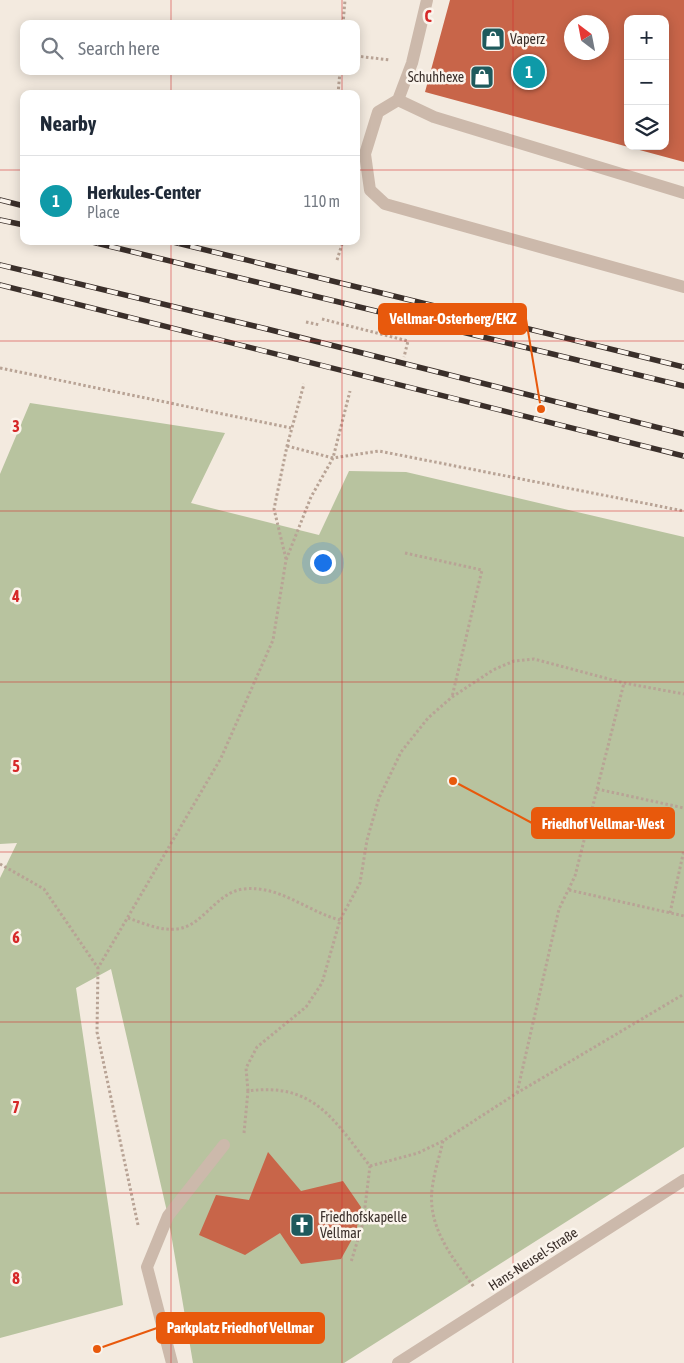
<!DOCTYPE html>
<html lang="en">
<head>
<meta charset="utf-8">
<style>
  :root { --surface:#fff; --page:#f6f6f7; --text:#1f2937; --muted:#747a83; --line:#e0e1e3; --accent:#7c3aed }
  body { margin:0; font-family:"Asap Condensed",sans-serif; background:var(--page); color:var(--text) }
  .controls { position:absolute; right:15px; top:15px; display:grid; overflow:hidden; border-radius:10px; box-shadow:0 2px 12px #0003 }
  .controls button { width:45px; height:45px; display:grid; place-items:center; padding:0; border:0; border-bottom:1px solid var(--line); background:var(--surface); color:var(--text); font:25px sans-serif }
  .compass { position:absolute; left:564px; top:15px; width:45px; height:45px; border-radius:50%; background:var(--surface); box-shadow:0 2px 12px #0003; rotate:328deg }
  .you { position:absolute; left:322px; top:562px; width:18px; height:18px; margin:-12px; border:4px solid #fff; border-radius:50%; background:#1a73e8; box-shadow:0 0 0 8px #1a73e833 }
  .badge { display:grid; place-items:center; width:32px; height:32px; border-radius:50%; background:var(--accent); color:#fff; font-size:16px; font-weight:700 }
  .pin { position:absolute; translate:-50% -50%; border:2px solid #fff; box-shadow:0 1px 5px #0006 }
  .list { margin:0; padding:0; list-style:none }
  h2 { display:flex; justify-content:space-between; align-items:center; height:65px; margin:0; padding:0 20px; font-size:21px }
  h2 small { font-size:16px; font-weight:400; color:var(--muted) }
  .list li { display:grid; grid-template-columns:32px 1fr auto; gap:15px; align-items:center; box-sizing:border-box; height:90px; padding:0 20px; border-top:1px solid var(--line) }
  .list b { display:block; font-size:19px; white-space:nowrap }
  .list p { margin:0; font-size:16px; white-space:nowrap; color:var(--muted) }
  .list em { font-size:16px; font-style:normal; color:var(--muted) }
  .icon { flex:none; width:28px; height:28px; fill:none; stroke:currentColor; stroke-width:2; stroke-linecap:round; stroke-linejoin:round }
  .map { position:relative; flex:none; width:684px; height:1363px; overflow:hidden }
  .search { position:absolute; background:var(--surface); box-shadow:0 2px 12px #0003; left:20px; top:20px; width:340px; height:55px; display:flex; align-items:center; gap:12px; box-sizing:border-box; padding:0 18px; border-radius:10px; color:var(--muted); font-size:19px }
  .panel { position:absolute; background:var(--surface); box-shadow:0 2px 12px #0003; left:20px; top:90px; width:340px; height:155px; border-radius:10px }
  .map>svg:first-child { display:block }
  .green { fill:#b8c39f }
  .building { fill:#c86549; fill-rule:evenodd }
  .lines { fill:none; stroke-linecap:round; stroke-linejoin:round }
  .path { stroke:#b8a395; stroke-width:3; stroke-dasharray:2.5 2.5; stroke-linecap:butt }
  .minor { stroke:#ccb9ab; stroke-width:12 }
  .rail-casing { stroke:#3a2f2a; stroke-width:5.5 }
  .rail { stroke:#fbf4ec; stroke-width:4; stroke-dasharray:11; stroke-linecap:butt }
  .grid { fill:none; stroke:#d62828; stroke-width:1; stroke-opacity:0.55 }
  .labels { text-anchor:middle; stroke-width:5; stroke-linejoin:round; paint-order:stroke }
  .poi-label { font-size:14px; fill:#3a2f2a; stroke:#fbf4ec; text-anchor:start }
  .street-label { font-size:14px; fill:#3a2f2a; stroke:#fbf4ec }
  .grid-label { font-size:16px; text-anchor:middle; font-weight:bold; fill:#d62828; stroke:#fbf4ec; stroke-width:5; stroke-linejoin:round; paint-order:stroke }
  .leader { fill:none; stroke:#e8590c; stroke-width:2 }
  .callout-dot { fill:#e8590c; stroke:#fbf4ec; stroke-width:2 }
  .callout { fill:#e8590c; stroke:#e8590c; stroke-width:2 }
  .callout-label { font-size:15px; text-anchor:middle; font-weight:bold; fill:#fff }
</style>
</head>
<body>
<div class="map">
<svg width="684" height="1363" viewBox="0 0 684 1363">
  <rect width="100%" height="100%" fill="#f3eadf"/>
  <polygon class="green" points="30,403 225,433 191,503 319,535 349,471 406,472 684,537 684,1147 344,1363 193,1363 168,1216 111,969 76,988 123,1305 0,1338 0,878 17,843 0,844 0,474"/>
  <g class="building">
    <path d="M 450,0 L 684,0 L 684,162 L 425,92 ZM 628,19 L 665,19 L 665,146 L 628,146 ZM 572,22 L 602,22 L 602,52 L 572,52 Z"/>
    <polygon points="268,1152 301,1191 343,1181 361,1207 356,1232 341,1259 301,1264 280,1233 245,1255 199,1235 216,1195 249,1200"/>
  </g>
  <g class="lines">
    <g class="path">
      <polyline points="343,24 345,0"/>
      <polyline points="356,56 390,60"/>
      <polyline points="338,94 340,71"/>
      <polyline points="337,260 343,241"/>
      <polyline points="322,319 408,341 404,357"/>
      <polyline points="306,322 320,325"/>
      <polyline points="0,368 291,428"/>
      <polyline points="287,446 333,458 350,391"/>
      <polyline points="405,553 482,570 452,697"/>
      <polyline points="286,559 274,509 287,446 304,384"/>
      <polyline points="597,789 684,808"/>
      <polyline points="0,864 44,889 98,968"/>
      <polyline points="569,890 684,916"/>
      <polyline points="670,913 684,850"/>
      <path d="M 128,918 C 143,923 160,931 176,929 C 203,927 215,893 243,889 C 280,885 306,911 340,920"/>
      <polyline points="248,1091 246,1068 257,1047 306,1007 322,983 340,920 360,883 367,840 379,798 401,752 428,718 452,697 493,670 514,661 534,659 624,683 684,694"/>
      <polyline points="517,1093 559,909 575,876 624,683"/>
      <path d="M 244,1133 L 248,1091 C 314,1082 334,1120 370,1166 L 363,1223 L 351,1262"/>
      <path d="M 443,1141 C 440,1155 435,1169 433,1183 C 425,1224 451,1256 474,1287"/>
      <polyline points="370,1166 418,1153 443,1141 517,1093 684,994"/>
      <polyline points="138,1225 97,1032 98,968 221,758 273,640 286,560 311,497 333,458 379,451 684,511"/>
    </g>
    <g class="minor">
      <polyline points="427,0 412,63 398,100 378,112 365,154 370,190 385,204 684,287"/>
      <polyline points="398,100 434,117 684,193"/>
      <polyline points="172,1363 147,1267 168,1216 224,1145"/>
      <polyline points="398,1363 684,1180"/>
    </g>
    <g class="rail-casing">
      <g id="rail">
        <polyline points="0,200 24,206"/>
        <polyline points="0,220 24,225"/>
        <polyline points="88,241 684,386"/>
        <polyline points="169,241 684,367"/>
        <polyline points="0,265 267,329 684,434"/>
        <polyline points="0,285 684,456"/>
      </g>
    </g>
    <use href="#rail" class="rail"/>
  </g>
  <path class="grid" d="M 171,0 L 171,24M 342,0 L 342,24M 513,0 L 513,1363M 171,71 L 171,94M 342,71 L 342,94M 0,170 L 24,170M 356,170 L 684,170M 171,241 L 171,1363M 342,241 L 342,1363M 0,341 L 684,341M 0,511 L 684,511M 0,682 L 684,682M 0,852 L 684,852M 0,1022 L 684,1022M 0,1193 L 684,1193"/>
  <defs>
    <g id="shop-square" transform="scale(1.25)"><rect x="-9" y="-9" width="18" height="18" rx="4" fill="#1e5a5d" stroke="#fbf4ec"/><path d="M-5-2.5h2.3a2.7 3.5 0 0 1 5.4 0H5L5.5 6h-11ZM-1.5-2.5h3a1.5 2.3 0 0 0-3 0Z" fill="#fff"/></g>
    <g id="church-square" transform="scale(1.25)"><rect x="-9" y="-9" width="18" height="18" rx="4" fill="#1e5a5d" stroke="#fbf4ec"/><path d="M-1.2-6h2.4v3.5h3.3v2.4h-3.3V6h-2.4V-.1h-3.3v-2.4h3.3Z" fill="#fff"/></g>
  </defs>
  <g fill-rule="evenodd">
    <use href="#shop-square" x="493" y="39"/>
    <use href="#shop-square" x="482" y="77"/>
    <use href="#church-square" x="302" y="1225"/>
  </g>
  <g class="labels">
    <g class="poi-label">
      <text x="510" y="44">Vaperz</text>
      <text x="464" y="82" text-anchor="end">Schuhhexe</text>
      <text x="320" y="1222">Friedhofskapelle<tspan x="320" dy="16">Vellmar</tspan></text>
    </g>
    <g class="street-label">
      <text transform="translate(533 1259) rotate(-33)" y="5">Hans-Neusel-Straße</text>
    </g>
  </g>
  <g class="grid-label">
    <text x="428" y="22">C</text>
    <text x="16" y="432">3</text>
    <text x="16" y="602">4</text>
    <text x="16" y="772">5</text>
    <text x="16" y="943">6</text>
    <text x="16" y="1113">7</text>
    <text x="16" y="1284">8</text>
  </g>
  <path class="leader" d="M541 409L526 319M453 781L532 823M97 1349L157 1328"/>
  <g class="callout-dot">
    <circle cx="541" cy="409" r="5"/>
    <circle cx="453" cy="781" r="5"/>
    <circle cx="97" cy="1349" r="5"/>
  </g>
  <g class="callout">
    <rect x="379" y="304" width="147" height="30" rx="5"/>
    <rect x="532" y="808" width="142" height="30" rx="5"/>
    <rect x="157" y="1313" width="167" height="30" rx="5"/>
  </g>
  <g class="callout-label">
    <text x="453" y="324">Vellmar-Osterberg/EKZ</text>
    <text x="603" y="829">Friedhof Vellmar-West</text>
    <text x="240" y="1333">Parkplatz Friedhof Vellmar</text>
  </g>
</svg>
<div class="controls">
<button>+</button>
<button>−</button>
<button><svg class="icon" aria-label="layers" viewBox="0 0 24 24"><path d="M12 4l9 5-9 5-9-5zM3 14l9 5 9-5"/></svg></button>
</div>
<svg class="compass" viewBox="-18 -18 36 36"><path d="M0-13l5 13h-10z" fill="#e53935"/><path d="M0 13l5-13h-10z" fill="#747a83"/></svg>
<div class="you"></div>
<div class="pin badge" style="left:529px;top:72px;background:#0f9aa8">1</div>
<div class="search"><svg class="icon" aria-label="search" viewBox="0 0 24 24"><circle cx="10" cy="10" r="6"/><path d="M15 15l6 6"/></svg>Search here</div>
<section class="panel">
<h2>Nearby<small></small></h2>
<ul class="list">
<li><span class="badge" style="background:#0f9aa8">1</span><div><b>Herkules-Center</b><p>Place</p></div><em>110 m</em></li>
</ul>
</section>
</div>
</body>
</html>
